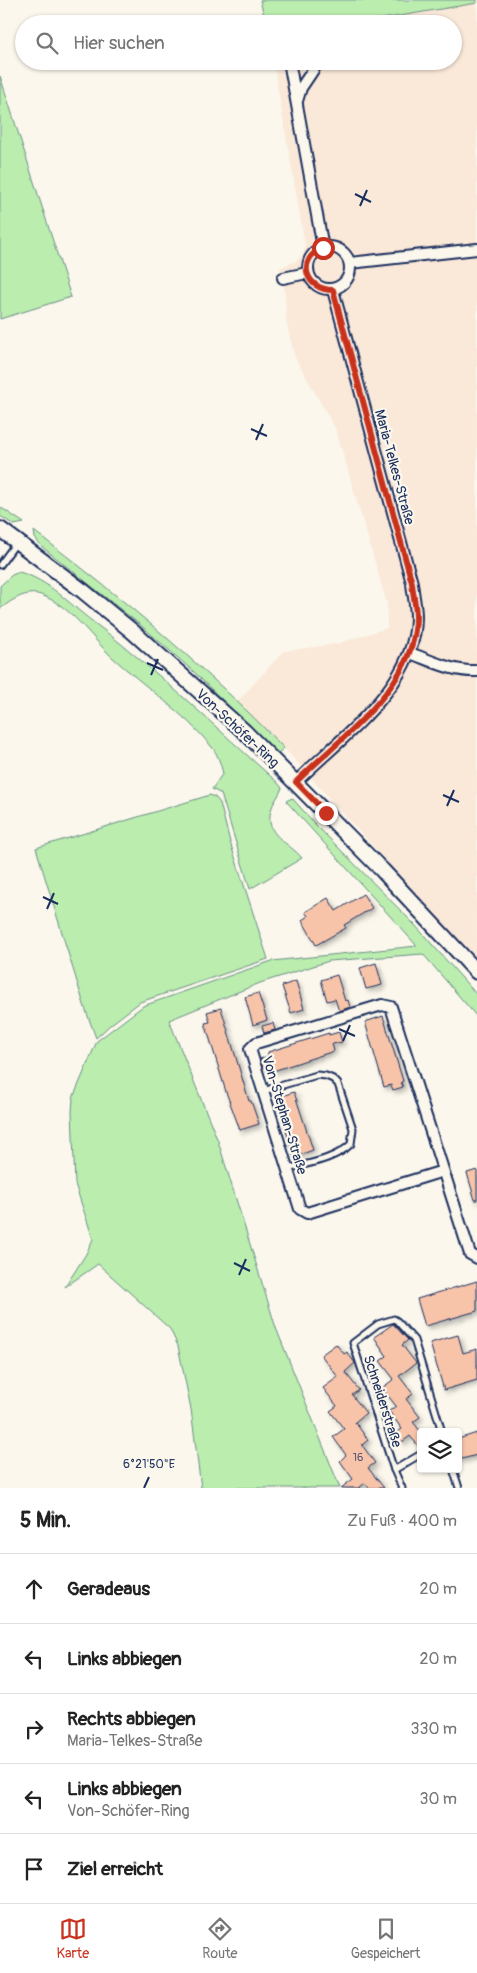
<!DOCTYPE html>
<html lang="de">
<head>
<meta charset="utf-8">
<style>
  :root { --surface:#fff; --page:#f2f2f2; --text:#222; --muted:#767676; --line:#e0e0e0; --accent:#c8321e }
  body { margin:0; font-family:Pangolin,sans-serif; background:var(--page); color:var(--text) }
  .controls { position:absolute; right:15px; bottom:15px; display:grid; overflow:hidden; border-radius:5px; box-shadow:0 1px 4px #0004 }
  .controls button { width:45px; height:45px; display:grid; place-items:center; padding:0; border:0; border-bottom:1px solid var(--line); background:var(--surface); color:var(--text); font:25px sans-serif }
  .stop { position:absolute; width:15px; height:15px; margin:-11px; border:4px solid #c8321e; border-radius:50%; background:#fff }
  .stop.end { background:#c8321e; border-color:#fff; box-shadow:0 1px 5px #0008 }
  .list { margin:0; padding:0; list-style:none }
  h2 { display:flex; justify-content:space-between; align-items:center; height:65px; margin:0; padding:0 20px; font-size:21px }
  h2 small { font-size:16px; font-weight:400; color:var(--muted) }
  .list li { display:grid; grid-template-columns:32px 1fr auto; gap:15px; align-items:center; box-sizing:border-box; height:70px; padding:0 20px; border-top:1px solid var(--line) }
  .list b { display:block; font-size:19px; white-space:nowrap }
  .list p { margin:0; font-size:16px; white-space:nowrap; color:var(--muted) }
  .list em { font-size:16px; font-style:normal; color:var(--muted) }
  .icon { flex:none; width:28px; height:28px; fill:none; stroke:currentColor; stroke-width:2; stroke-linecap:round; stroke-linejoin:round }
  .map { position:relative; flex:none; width:477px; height:1488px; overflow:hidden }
  .search { position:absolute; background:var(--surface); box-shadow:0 1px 4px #0004; left:15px; right:15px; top:15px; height:55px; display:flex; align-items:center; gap:12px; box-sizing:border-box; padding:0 18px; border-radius:28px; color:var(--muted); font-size:19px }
  .sheet { height:415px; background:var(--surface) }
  nav { display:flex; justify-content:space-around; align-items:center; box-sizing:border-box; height:70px; border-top:1px solid var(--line); background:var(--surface); font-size:14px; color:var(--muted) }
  nav a { display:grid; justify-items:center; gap:2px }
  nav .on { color:var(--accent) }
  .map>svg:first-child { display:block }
  .built { fill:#fae8d8 }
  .green { fill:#baedae; stroke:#6a8e86 }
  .building { fill:#f8c4a9; stroke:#1b2f5e; filter:url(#shadow) }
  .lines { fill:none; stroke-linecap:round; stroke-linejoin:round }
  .service-casing { stroke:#1b2f5e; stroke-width:9 }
  .minor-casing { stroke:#1b2f5e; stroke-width:14 }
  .secondary-casing { stroke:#1b2f5e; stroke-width:18 }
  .service { stroke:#fbf7ec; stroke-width:5 }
  .minor { stroke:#fbf7ec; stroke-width:10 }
  .secondary { stroke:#fbf7ec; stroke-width:14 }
  .route { stroke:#c8321e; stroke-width:6 }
  .ticks { fill:none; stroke:#1b2f5e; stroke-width:2 }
  .labels { text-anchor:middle; stroke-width:4.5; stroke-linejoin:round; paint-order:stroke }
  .number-label { font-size:11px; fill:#525471 }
  .street-label { font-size:14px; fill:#1b2f5e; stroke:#fbf7ec }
  .ticks-label { font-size:12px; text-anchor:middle; fill:#1b2f5e; stroke:#fbf7ec; stroke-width:4.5; stroke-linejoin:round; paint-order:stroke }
</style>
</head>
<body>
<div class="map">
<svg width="477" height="1488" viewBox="0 0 477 1488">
  <defs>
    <filter id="shadow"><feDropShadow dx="3" dy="3" stdDeviation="2.5" flood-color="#0004"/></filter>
  </defs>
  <rect width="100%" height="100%" fill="#fbf7ec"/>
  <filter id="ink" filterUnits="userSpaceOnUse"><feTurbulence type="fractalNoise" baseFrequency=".02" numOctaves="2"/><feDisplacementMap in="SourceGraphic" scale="10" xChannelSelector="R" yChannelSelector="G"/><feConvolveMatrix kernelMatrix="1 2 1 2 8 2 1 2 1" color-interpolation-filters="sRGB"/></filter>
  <g filter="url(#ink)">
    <polygon class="built" points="477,3 477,961 284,748 238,701 284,651 337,644 387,628 387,603 336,430 295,357 287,325 284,281 280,268 296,261 300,258 304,252 305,244 273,61 453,61 453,24 352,24"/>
    <g class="green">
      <polygon points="260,0 477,0 477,3 352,24 266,24"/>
      <polygon points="0,76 71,297 0,319"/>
      <polygon points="0,507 24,523 14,525 0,516"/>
      <path d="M 34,531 C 122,598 207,668 284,748 L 277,754 L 194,672 L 144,628 L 41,546 L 35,538 Z"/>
      <path d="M 19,572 C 49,580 68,603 92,621 C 157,670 216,728 277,782 L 282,788 C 279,796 273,802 271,810 C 264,836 289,842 302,858 L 250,889 L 221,794 L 212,789 L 223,773 C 220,763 218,754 211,746 C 183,712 145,687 112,657 C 90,636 71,606 41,595 C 26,590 12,600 0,609 L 0,586 L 12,575 Z"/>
      <polygon points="210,795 215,797 220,803 230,842 268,959 140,1002 110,1025 96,1038 85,1008 36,848"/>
      <polygon points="292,798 316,825 415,925 477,995 477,1017 423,954 329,961 260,983 169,1020 218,1141 276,1328 340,1488 201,1488 191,1409 178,1346 170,1329 98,1264 65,1287 86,1254 93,1239 75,1184 72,1112 73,1098 97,1041 143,1006 272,961 417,946 286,801"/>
    </g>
    <g class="building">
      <polygon points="363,894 372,908 344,925 346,928 316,945 302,920 308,916 305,912 328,898 336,911"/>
      <polygon points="376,963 382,985 366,989 360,968"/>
      <polygon points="337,975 345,1001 348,1000 350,1007 339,1011 335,999 327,1001 321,980"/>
      <polygon points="296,981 304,1009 291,1013 282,986"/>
      <polygon points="258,993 267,1020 253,1025 245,997"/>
      <polygon points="221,1008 249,1101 251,1101 259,1124 240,1130 226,1092 205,1023 210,1022 207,1012"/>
      <polygon points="383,1016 403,1081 401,1082 403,1087 393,1090 391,1085 384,1087 365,1022"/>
      <polygon points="273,1023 275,1030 264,1033 262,1026"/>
      <polygon points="339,1032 342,1042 332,1044 334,1051 273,1071 271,1065 263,1068 260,1059 268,1056 268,1052 329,1033 329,1035"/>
      <polygon points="294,1092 313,1150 294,1157 276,1098"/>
      <polygon points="477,1170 477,1200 475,1200 467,1173"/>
      <polygon points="477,1281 477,1311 425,1326 417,1299"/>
      <polygon points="393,1324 408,1340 402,1345 416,1363 399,1376 413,1394 406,1399 420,1417 413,1422 421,1432 421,1449 410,1436 402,1442 395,1434 402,1429 389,1411 396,1406 382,1388 394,1379 380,1361 387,1356 374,1337"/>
      <polygon points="458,1335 463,1353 477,1349 477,1380 444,1390 430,1343"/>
      <polygon points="336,1344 344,1354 347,1352 355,1363 345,1372 359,1390 352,1395 366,1413 355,1422 368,1440 362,1445 375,1463 368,1468 384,1488 369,1488 365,1483 359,1488 341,1488 353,1479 340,1461 346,1455 333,1437 344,1429 330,1411 337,1406 323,1388 338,1377 321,1355"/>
      <polygon points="477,1433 477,1455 458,1460 458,1439"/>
    </g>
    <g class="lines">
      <g class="service-casing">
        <g id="service">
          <polyline points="0,565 16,543"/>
          <path d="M 263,1091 L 317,1075 L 326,1076 L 333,1079 L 338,1084 L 353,1129 L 351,1144 C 334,1160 309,1163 287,1169"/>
          <polyline points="453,1469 459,1488"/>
          <polyline points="394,1470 421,1454"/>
          <polyline points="402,1488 394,1470 353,1343 378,1324 394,1319 397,1321 414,1340 442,1432"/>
        </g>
      </g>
      <g class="minor-casing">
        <g id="minor">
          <polyline points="289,61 323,248"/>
          <polyline points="297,101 301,88 319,61"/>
          <circle cx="329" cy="268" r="21"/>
          <polyline points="350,263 477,249"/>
          <polyline points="283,278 307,273"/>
          <path d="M 410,653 C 432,661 453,672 477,671"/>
          <path d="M 296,782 C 340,738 416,686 416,617 C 416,606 413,594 412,583 L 333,290"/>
          <polyline points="443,1171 307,1213 300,1209 250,1049 256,1043 382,1005 391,1007 470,1254 477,1258"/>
        </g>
      </g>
      <g class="secondary-casing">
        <polyline id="secondary" points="0,529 83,591 132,631 245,732 382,870 477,972"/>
      </g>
      <use href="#service" class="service"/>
      <use href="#minor" class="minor"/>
      <use href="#secondary" class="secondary"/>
    </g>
  </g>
  <g class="lines" filter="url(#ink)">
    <path class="route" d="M 323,248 C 296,259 305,290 333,290 L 412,583 C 413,594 416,606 416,617 C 416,686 340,738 296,782 L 326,813"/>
  </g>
  <path class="ticks" d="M 355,194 L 371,202M 360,206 L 367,190M 251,429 L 267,436M 256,440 L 263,424M 147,663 L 163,670M 151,675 L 158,659M 443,795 L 459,802M 447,806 L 454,790M 43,897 L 58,904M 47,909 L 54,893M 339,1029 L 355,1036M 343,1041 L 350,1025M 234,1263 L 250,1271M 239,1275 L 246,1259M 144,1488 L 149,1477"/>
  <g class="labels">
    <g class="number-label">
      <text x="358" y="1461">16</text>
    </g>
    <g class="street-label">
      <text transform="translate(395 467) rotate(75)" y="5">Maria-Telkes-Straße</text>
      <text transform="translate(238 728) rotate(43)" y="5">Von-Schöfer-Ring</text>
      <text transform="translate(285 1115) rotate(73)" y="5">Von-Stephan-Straße</text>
      <text transform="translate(383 1401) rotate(72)" y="5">Schneiderstraße</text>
    </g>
  </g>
  <g class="ticks-label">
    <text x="149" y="1468">6°21'50"E</text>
  </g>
</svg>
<div class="controls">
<button><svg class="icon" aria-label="layers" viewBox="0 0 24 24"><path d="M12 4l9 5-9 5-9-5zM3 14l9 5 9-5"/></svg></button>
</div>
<div class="stop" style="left:323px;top:248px"></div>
<div class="stop end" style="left:326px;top:813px"></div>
<div class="search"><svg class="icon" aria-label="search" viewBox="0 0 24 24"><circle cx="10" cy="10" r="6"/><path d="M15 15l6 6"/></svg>Hier suchen</div>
</div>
<section class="sheet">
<h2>5 Min.<small>Zu Fuß · 400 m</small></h2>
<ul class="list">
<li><svg class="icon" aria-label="ahead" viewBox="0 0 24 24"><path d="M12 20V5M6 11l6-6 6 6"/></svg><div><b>Geradeaus</b></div><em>20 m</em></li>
<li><svg class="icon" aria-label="left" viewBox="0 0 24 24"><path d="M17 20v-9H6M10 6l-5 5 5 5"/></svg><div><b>Links abbiegen</b></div><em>20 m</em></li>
<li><svg class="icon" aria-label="right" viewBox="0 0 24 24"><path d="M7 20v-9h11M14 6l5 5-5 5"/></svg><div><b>Rechts abbiegen</b><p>Maria-Telkes-Straße</p></div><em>330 m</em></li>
<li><svg class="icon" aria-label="left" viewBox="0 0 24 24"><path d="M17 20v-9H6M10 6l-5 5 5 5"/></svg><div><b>Links abbiegen</b><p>Von-Schöfer-Ring</p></div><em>30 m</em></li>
<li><svg class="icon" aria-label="arrive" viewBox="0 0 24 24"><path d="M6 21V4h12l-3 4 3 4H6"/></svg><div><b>Ziel erreicht</b></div></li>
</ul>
</section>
<nav>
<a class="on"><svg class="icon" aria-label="map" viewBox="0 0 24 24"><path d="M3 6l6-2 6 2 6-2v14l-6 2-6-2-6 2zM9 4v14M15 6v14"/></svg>Karte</a>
<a><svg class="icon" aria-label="directions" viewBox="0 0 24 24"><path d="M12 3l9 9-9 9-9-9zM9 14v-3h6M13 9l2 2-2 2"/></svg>Route</a>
<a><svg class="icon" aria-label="saved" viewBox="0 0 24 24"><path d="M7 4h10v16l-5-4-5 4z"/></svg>Gespeichert</a>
</nav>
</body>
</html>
